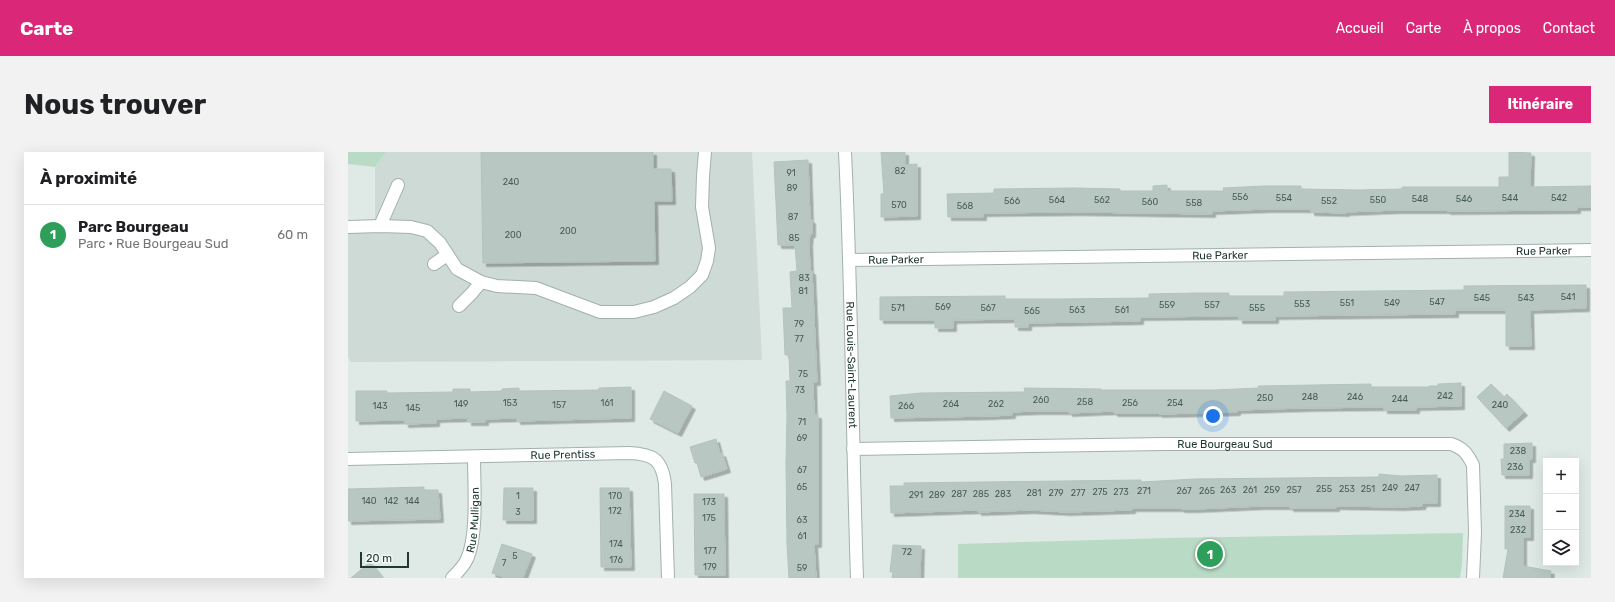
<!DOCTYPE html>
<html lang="fr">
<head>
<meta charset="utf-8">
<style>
  :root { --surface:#fff; --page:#f2f2f2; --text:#202124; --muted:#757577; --line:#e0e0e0; --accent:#db2777 }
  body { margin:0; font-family:Rubik,sans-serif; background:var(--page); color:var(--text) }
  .controls { position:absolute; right:12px; bottom:12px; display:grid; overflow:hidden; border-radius:0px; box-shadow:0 4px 16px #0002 }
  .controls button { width:36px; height:36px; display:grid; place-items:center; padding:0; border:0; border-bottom:1px solid var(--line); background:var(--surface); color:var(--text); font:20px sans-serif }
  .scale { position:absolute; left:12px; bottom:10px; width:49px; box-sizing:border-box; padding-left:4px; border:2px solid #213935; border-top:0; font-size:11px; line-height:14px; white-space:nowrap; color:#213935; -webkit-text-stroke:3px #f0f7f4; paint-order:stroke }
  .you { position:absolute; left:865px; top:264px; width:14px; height:14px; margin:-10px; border:3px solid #fff; border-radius:50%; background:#1a73e8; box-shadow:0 0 0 6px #1a73e833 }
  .badge { display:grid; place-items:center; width:26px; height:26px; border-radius:50%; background:var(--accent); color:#fff; font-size:13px; font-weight:700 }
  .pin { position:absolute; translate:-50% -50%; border:2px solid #fff; box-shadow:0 1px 4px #0006 }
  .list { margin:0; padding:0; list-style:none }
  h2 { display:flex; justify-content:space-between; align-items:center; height:52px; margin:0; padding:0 16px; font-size:17px }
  h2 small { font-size:13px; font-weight:400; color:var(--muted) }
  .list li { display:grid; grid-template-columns:26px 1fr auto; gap:12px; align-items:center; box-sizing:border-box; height:60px; padding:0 16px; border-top:1px solid var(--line) }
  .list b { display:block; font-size:15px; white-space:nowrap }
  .list p { margin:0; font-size:13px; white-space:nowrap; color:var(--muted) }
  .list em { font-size:13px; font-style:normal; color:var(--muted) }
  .icon { flex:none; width:22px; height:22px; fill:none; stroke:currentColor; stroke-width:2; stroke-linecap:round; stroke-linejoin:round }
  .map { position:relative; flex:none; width:1243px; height:426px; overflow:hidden; border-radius:0px }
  header { display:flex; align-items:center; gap:24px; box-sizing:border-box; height:56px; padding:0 20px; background:var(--accent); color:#fff }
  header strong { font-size:19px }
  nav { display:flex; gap:22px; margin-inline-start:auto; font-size:14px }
  .intro { display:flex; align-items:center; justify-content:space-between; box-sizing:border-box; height:96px; padding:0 24px }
  h1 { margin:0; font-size:28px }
  .button { padding:10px 18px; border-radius:0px; background:var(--accent); color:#fff; font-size:14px; font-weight:700 }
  main { display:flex; gap:24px; padding:0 24px }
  aside { flex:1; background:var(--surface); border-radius:0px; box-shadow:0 4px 16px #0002 }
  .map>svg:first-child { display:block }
  .built { fill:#cedad5 }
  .green { fill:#b9dbc5 }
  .building { fill:#b8c7c2; stroke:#b2c3be; filter:url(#shadow) }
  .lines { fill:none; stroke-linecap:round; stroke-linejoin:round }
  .minor-casing { stroke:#a2b1ad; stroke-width:14 }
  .minor { stroke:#fff; stroke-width:12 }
  .labels { text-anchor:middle; stroke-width:3; stroke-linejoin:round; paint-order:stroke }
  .number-label { font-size:9px; fill:#475c58 }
  .street-label { font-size:11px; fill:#213935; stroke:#f0f7f4 }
</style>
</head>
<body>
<header>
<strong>Carte</strong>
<nav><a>Accueil</a><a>Carte</a><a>À propos</a><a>Contact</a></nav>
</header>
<div class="intro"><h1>Nous trouver</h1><a class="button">Itinéraire</a></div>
<main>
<aside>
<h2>À proximité<small></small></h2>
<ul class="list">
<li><span class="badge" style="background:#2e9e5b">1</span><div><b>Parc Bourgeau</b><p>Parc · Rue Bourgeau Sud</p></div><em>60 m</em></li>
</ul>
</aside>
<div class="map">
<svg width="1243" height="426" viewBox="0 0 1243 426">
  <defs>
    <filter id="shadow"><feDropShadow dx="3.5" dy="3.5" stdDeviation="0" flood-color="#0004"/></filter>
  </defs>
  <rect width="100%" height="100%" fill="#dfeae6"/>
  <polygon class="built" points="38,0 404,0 414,208 3,210 0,205 0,75 27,75 27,15"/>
  <g class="green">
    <polygon points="0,0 38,0 27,15 0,12"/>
    <polygon points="1115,381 1114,412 1112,426 610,426 610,392 820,386"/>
  </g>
  <g class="building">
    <polygon points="133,0 305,0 305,17 323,17 324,49 306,49 307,109 135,111"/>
    <polygon points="533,0 557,0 557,13 569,12 569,64 533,65 533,42 536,42"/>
    <polygon points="1161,0 1183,1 1182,35 1243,34 1243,55 1229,55 1229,58 1099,59 1099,58 1048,58 998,60 998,61 963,60 963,57 919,57 864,59 864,62 730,60 635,61 635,65 600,65 599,42 646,41 646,37 726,36 772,37 772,39 805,39 805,34 819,33 819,39 876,39 875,36 916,34 953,34 953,37 1012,38 1054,37 1054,35 1151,35 1151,25 1161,25"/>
    <polygon points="460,8 462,68 464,68 464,82 462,82 461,90 462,119 464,119 469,230 465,230 466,263 470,263 470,392 466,392 468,426 441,426 439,392 438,311 439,263 438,229 442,229 441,203 437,203 435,156 444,156 442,120 449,119 447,93 430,93 426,10"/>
    <polygon points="1238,133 1238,156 1182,158 1183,194 1158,194 1158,158 1107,158 1107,162 927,164 927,168 891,168 891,164 792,165 792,169 680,171 680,175 667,175 667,167 605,168 605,176 587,176 587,168 532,168 532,145 657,144 657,147 711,147 801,146 801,142 846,141 881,141 881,144 936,144 936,140 1116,138 1116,134"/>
    <polygon points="1113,231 1113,254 1068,255 1068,258 1036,258 1036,255 956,256 889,258 889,260 811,262 811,261 766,261 766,259 721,261 721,259 686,259 664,260 664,263 642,264 543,266 542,244 573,241 677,240 676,236 753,237 753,238 866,238 911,236 910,234 1023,232 1023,235 1081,235 1081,234 1090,234 1090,232"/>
    <polygon points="1143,232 1156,245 1159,242 1176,260 1158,276 1129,245"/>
    <polygon points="283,235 283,266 169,269 169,266 137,267 137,270 120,270 120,266 88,267 88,271 57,272 57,268 8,269 8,239 39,239 39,241 105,240 105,237 122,237 122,240 154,239 154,237 171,236 171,239 251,238 251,236"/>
    <polygon points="316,239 344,254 330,281 302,267"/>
    <polygon points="368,287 372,302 374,301 379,317 353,325 349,311 347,311 342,295"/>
    <polygon points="1184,291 1184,307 1181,307 1181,323 1154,323 1153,307 1156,307 1156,292"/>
    <polygon points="1031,322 1053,324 1089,323 1089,351 1075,351 1074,354 1053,355 988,354 988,356 942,356 942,354 913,354 848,357 833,357 833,356 784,356 784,358 719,360 683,358 630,360 630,358 543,361 542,334 556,334 556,331 793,328 793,330 847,327 1031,325"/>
    <polygon points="76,335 76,338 90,338 92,367 0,369 0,337"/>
    <polygon points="156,336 185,336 185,368 155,368"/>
    <polygon points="252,336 281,336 283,415 253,415"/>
    <polygon points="346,342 376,342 377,423 347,423"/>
    <polygon points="1157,354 1182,354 1182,385 1175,385 1175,414 1203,419 1202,426 1155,426 1160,397 1157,397"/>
    <polygon points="154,392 184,402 175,426 158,426 144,421"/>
    <polygon points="545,393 573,394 572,426 544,426 545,420 542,420"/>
    <polygon points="22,410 35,426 3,426"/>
  </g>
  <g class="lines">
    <g class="minor-casing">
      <g id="minor">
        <path id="s1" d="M 497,0 C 504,142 504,284 509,426"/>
        <polyline points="32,74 50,33"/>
        <polyline points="0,75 32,74 63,75 79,79 92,91 109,117 133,130 149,134 188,136 252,160 286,160 306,155 326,146 342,135 354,123 359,109 361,96 354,55 355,24 357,0"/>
        <path id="s2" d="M 502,108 L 1243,98"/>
        <polyline points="86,112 99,103"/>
        <polyline points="111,154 124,141 133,130"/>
        <path id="s3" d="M 505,297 L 815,292 L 1103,292 C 1115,296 1119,301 1125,313 L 1127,381 L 1125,426"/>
        <path id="s4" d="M 0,307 L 281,301 C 305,302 314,307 317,332 L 320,426"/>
        <path id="s5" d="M 104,426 C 110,420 116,414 119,407 C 130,383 126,332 126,305"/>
      </g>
    </g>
    <use href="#minor" class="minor"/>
  </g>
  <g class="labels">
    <g class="number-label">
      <text x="552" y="22">82</text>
      <text x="443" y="24">91</text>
      <text x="163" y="33">240</text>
      <text x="444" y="39">89</text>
      <text x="892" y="48">556</text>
      <text x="936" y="49">554</text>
      <text x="1162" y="49">544</text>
      <text x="1211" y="49">542</text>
      <text x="1072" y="50">548</text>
      <text x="1116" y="50">546</text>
      <text x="709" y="51">564</text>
      <text x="754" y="51">562</text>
      <text x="1030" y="51">550</text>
      <text x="664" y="52">566</text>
      <text x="981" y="52">552</text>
      <text x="802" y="53">560</text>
      <text x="846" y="54">558</text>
      <text x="551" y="56">570</text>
      <text x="617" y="57">568</text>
      <text x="445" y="68">87</text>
      <text x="220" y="82">200</text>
      <text x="165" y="86">200</text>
      <text x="446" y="89">85</text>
      <text x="456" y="129">83</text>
      <text x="455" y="142">81</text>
      <text x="1220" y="148">541</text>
      <text x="1134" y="149">545</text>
      <text x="1178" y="149">543</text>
      <text x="1089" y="153">547</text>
      <text x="999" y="154">551</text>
      <text x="1044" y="154">549</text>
      <text x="954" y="155">553</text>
      <text x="819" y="156">559</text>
      <text x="864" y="156">557</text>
      <text x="595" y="158">569</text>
      <text x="550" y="159">571</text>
      <text x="640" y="159">567</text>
      <text x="909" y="159">555</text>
      <text x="729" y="161">563</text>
      <text x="774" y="161">561</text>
      <text x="684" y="162">565</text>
      <text x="451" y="175">79</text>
      <text x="451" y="190">77</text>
      <text x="455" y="225">75</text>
      <text x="452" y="241">73</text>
      <text x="1097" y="247">242</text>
      <text x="962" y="248">248</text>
      <text x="1007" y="248">246</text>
      <text x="917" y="249">250</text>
      <text x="1052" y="250">244</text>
      <text x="693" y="251">260</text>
      <text x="737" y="253">258</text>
      <text x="162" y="254">153</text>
      <text x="259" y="254">161</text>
      <text x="782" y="254">256</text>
      <text x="827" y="254">254</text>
      <text x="113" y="255">149</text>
      <text x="603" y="255">264</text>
      <text x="648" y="255">262</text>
      <text x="211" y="256">157</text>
      <text x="1152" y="256">240</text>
      <text x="32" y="257">143</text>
      <text x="558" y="257">266</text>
      <text x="65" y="259">145</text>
      <text x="454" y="273">71</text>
      <text x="454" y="289">69</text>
      <text x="1170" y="302">238</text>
      <text x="1167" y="318">236</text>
      <text x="454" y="321">67</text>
      <text x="454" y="338">65</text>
      <text x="1042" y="339">249</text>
      <text x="1064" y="339">247</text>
      <text x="976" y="340">255</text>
      <text x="999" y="340">253</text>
      <text x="1020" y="340">251</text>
      <text x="880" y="341">263</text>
      <text x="902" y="341">261</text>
      <text x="924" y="341">259</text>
      <text x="946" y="341">257</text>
      <text x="796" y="342">271</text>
      <text x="836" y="342">267</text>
      <text x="859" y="342">265</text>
      <text x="752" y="343">275</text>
      <text x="773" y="343">273</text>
      <text x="686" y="344">281</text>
      <text x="708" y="344">279</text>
      <text x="730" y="344">277</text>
      <text x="611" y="345">287</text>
      <text x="633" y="345">285</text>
      <text x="655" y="345">283</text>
      <text x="568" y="346">291</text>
      <text x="589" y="346">289</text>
      <text x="170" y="347">1</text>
      <text x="267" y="347">170</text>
      <text x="21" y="352">140</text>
      <text x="43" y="352">142</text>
      <text x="64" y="352">144</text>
      <text x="361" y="353">173</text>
      <text x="267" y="362">172</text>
      <text x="170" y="363">3</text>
      <text x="1169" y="365">234</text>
      <text x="361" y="369">175</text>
      <text x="454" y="371">63</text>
      <text x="1170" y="381">232</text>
      <text x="454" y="387">61</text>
      <text x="268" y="395">174</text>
      <text x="362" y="402">177</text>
      <text x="559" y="403">72</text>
      <text x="167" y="407">5</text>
      <text x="268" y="411">176</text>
      <text x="156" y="414">7</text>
      <text x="362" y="418">179</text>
      <text x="454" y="419">59</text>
    </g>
    <g class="street-label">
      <text dy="4" stroke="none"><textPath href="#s2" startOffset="694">Rue Parker</textPath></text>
      <text dy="4" stroke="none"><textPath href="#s2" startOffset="370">Rue Parker</textPath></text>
      <text dy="4" stroke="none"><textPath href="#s2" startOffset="46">Rue Parker</textPath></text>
      <text dy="4" stroke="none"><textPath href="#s1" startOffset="213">Rue Louis-Saint-Laurent</textPath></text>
      <text dy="4" stroke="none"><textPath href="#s3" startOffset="372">Rue Bourgeau Sud</textPath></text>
      <text dy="4" stroke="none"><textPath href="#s4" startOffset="215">Rue Prentiss</textPath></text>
      <text dy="4" stroke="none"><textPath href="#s5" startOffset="64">Rue Mulligan</textPath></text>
    </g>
  </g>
</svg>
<div class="controls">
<button>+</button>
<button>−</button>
<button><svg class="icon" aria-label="layers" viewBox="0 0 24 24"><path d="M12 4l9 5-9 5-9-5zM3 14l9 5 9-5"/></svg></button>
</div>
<div class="scale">20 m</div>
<div class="you"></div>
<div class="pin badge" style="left:862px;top:402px;background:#2e9e5b">1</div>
</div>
</main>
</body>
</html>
